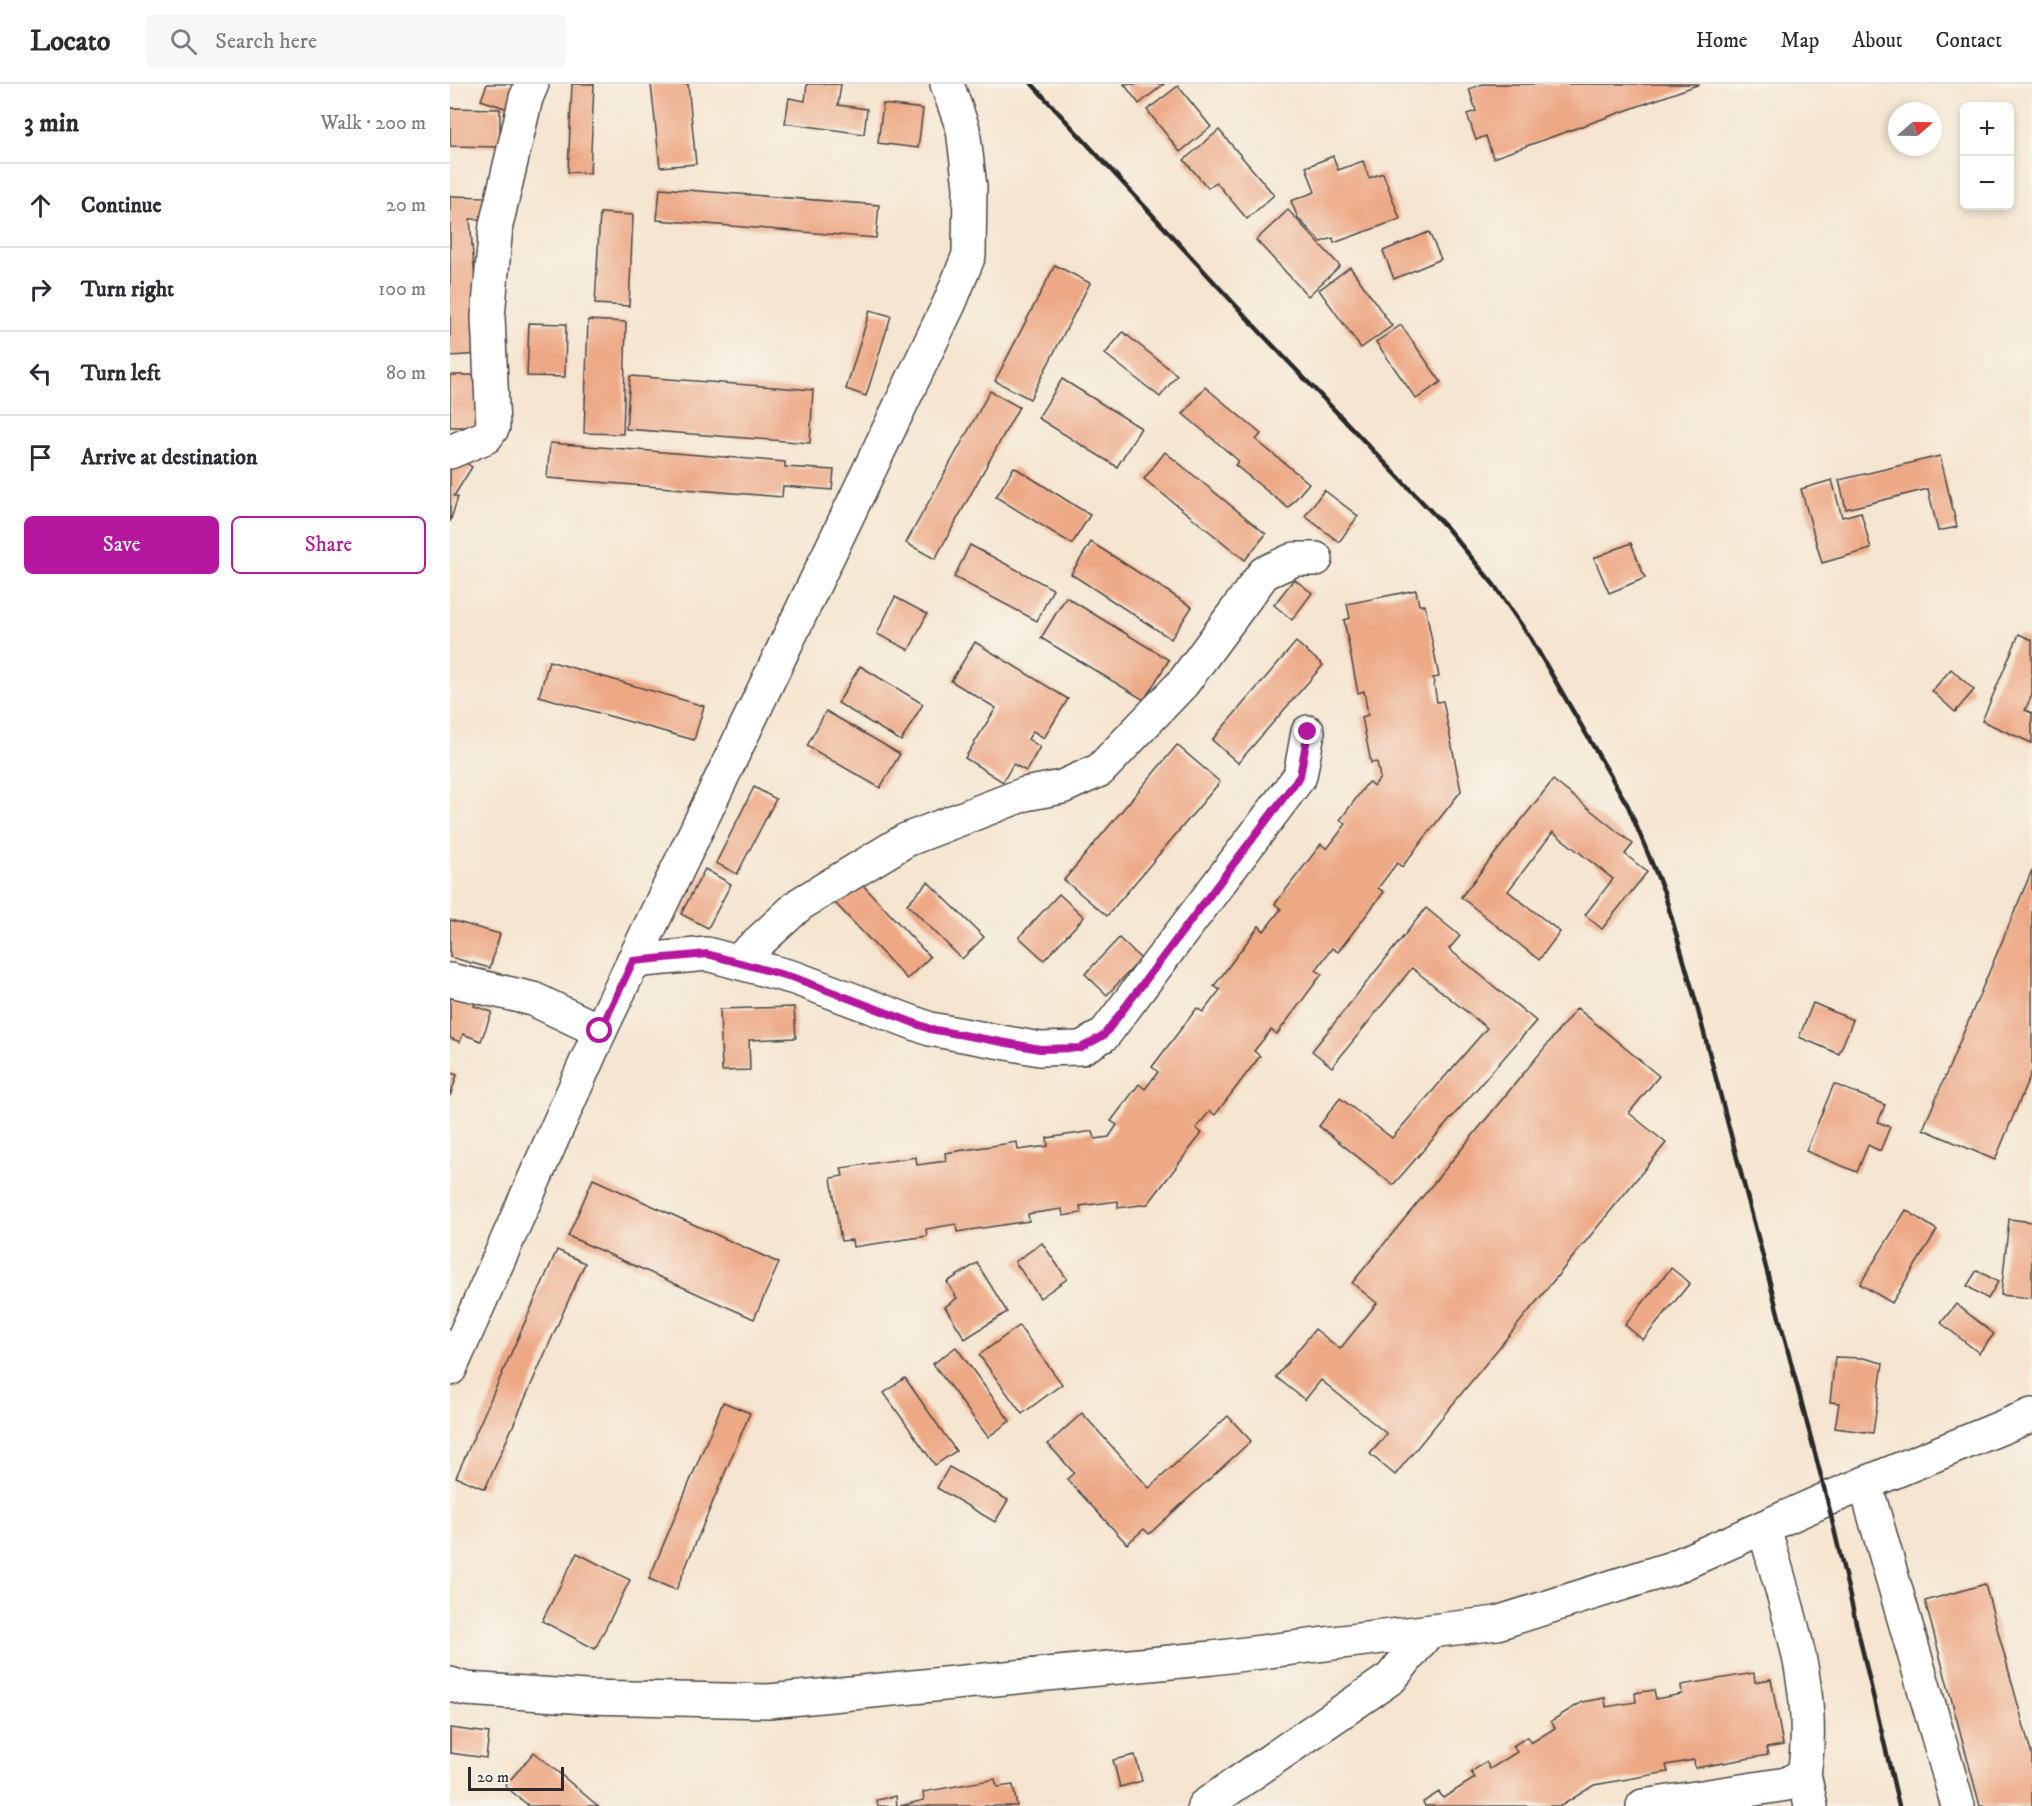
<!DOCTYPE html>
<html lang="en">
<head>
<meta charset="utf-8">
<style>
  :root { --surface:#fff; --page:#f7f7f7; --text:#2b2b33; --muted:#7c7c81; --line:#e1e1e2; --accent:#b5179e }
  body { margin:0; font-family:"IM FELL DW Pica",serif; background:var(--page); color:var(--text) }
  .controls { position:absolute; right:18px; top:18px; display:grid; overflow:hidden; border-radius:9px; box-shadow:0 3px 9px #0003 }
  .controls button { width:54px; height:54px; display:grid; place-items:center; padding:0; border:0; border-bottom:2px solid var(--line); background:var(--surface); color:var(--text); font:30px sans-serif }
  .compass { position:absolute; left:1438px; top:18px; width:54px; height:54px; border-radius:50%; background:var(--surface); box-shadow:0 3px 9px #0003; rotate:70deg }
  .scale { position:absolute; left:18px; bottom:15px; width:96px; box-sizing:border-box; padding-left:6px; border:3px solid #2b2b2b; border-top:0; font-size:16px; line-height:21px; white-space:nowrap; color:#2b2b2b; -webkit-text-stroke:4px #f7f3e8; paint-order:stroke }
  .stop { position:absolute; width:18px; height:18px; margin:-14px; border:4px solid #b5179e; border-radius:50%; background:#fff }
  .stop.end { background:#b5179e; border-color:#fff; box-shadow:0 2px 6px #0008 }
  .list { margin:0; padding:0; list-style:none }
  h2 { display:flex; justify-content:space-between; align-items:center; height:78px; margin:0; padding:0 24px; font-size:26px }
  h2 small { font-size:20px; font-weight:400; color:var(--muted) }
  .list li { display:grid; grid-template-columns:39px 1fr auto; gap:18px; align-items:center; box-sizing:border-box; height:84px; padding:0 24px; border-top:2px solid var(--line) }
  .list b { display:block; font-size:22px; white-space:nowrap }
  .list em { font-size:20px; font-style:normal; color:var(--muted) }
  .actions { display:flex; gap:12px; padding:18px 24px }
  .actions a { flex:1; padding:14px 0; border:2px solid var(--accent); border-radius:9px; text-align:center; font-size:21px; color:var(--accent) }
  .actions .main { background:var(--accent); color:#fff }
  .icon { flex:none; width:33px; height:33px; fill:none; stroke:currentColor; stroke-width:2; stroke-linecap:round; stroke-linejoin:round }
  .map { position:relative; flex:none; width:1582px; height:1722px; overflow:hidden }
  header { display:flex; align-items:center; gap:36px; box-sizing:border-box; height:84px; padding:0 30px; background:var(--surface); border-bottom:2px solid var(--line) }
  header strong { font-size:28px }
  nav { display:flex; gap:33px; margin-inline-start:auto; font-size:21px }
  .search { width:420px; height:54px; background:var(--page); display:flex; align-items:center; gap:15px; box-sizing:border-box; padding:0 21px; border-radius:9px; color:var(--muted); font-size:22px }
  main { display:flex }
  aside { flex:1; background:var(--surface) }
  .map>svg:first-child { display:block }
  .building { fill:#eda885 }
  .lines { fill:none; stroke-linecap:round; stroke-linejoin:round }
  .minor-casing { stroke:#494744; stroke-width:36 }
  .minor { stroke:#fff; stroke-width:33 }
  .rail { stroke:#2b2b2b; stroke-width:4.5 }
  .route { stroke:#b5179e; stroke-width:8 }
</style>
</head>
<body>
<header>
<strong>Locato</strong>
<div class="search"><svg class="icon" aria-label="search" viewBox="0 0 24 24"><circle cx="10" cy="10" r="6"/><path d="M15 15l6 6"/></svg>Search here</div>
<nav><a>Home</a><a>Map</a><a>About</a><a>Contact</a></nav>
</header>
<main>
<aside>
<h2>3 min<small>Walk · 200 m</small></h2>
<ul class="list">
<li><svg class="icon" aria-label="ahead" viewBox="0 0 24 24"><path d="M12 20V5M6 11l6-6 6 6"/></svg><div><b>Continue</b></div><em>20 m</em></li>
<li><svg class="icon" aria-label="right" viewBox="0 0 24 24"><path d="M7 20v-9h11M14 6l5 5-5 5"/></svg><div><b>Turn right</b></div><em>100 m</em></li>
<li><svg class="icon" aria-label="left" viewBox="0 0 24 24"><path d="M17 20v-9H6M10 6l-5 5 5 5"/></svg><div><b>Turn left</b></div><em>80 m</em></li>
<li><svg class="icon" aria-label="arrive" viewBox="0 0 24 24"><path d="M6 21V4h12l-3 4 3 4H6"/></svg><div><b>Arrive at destination</b></div></li>
</ul>
<div class="actions"><a class="main">Save</a><a>Share</a></div>
</aside>
<div class="map">
<svg width="1582" height="1722" viewBox="0 0 1582 1722">
  <rect width="100%" height="100%" fill="#f7f3e8"/>
  <filter id="ink" filterUnits="userSpaceOnUse"><feTurbulence type="fractalNoise" baseFrequency=".0167" numOctaves="2"/><feDisplacementMap in="SourceGraphic" scale="12" xChannelSelector="R" yChannelSelector="G"/><feConvolveMatrix kernelMatrix="1 2 1 2 8 2 1 2 1" color-interpolation-filters="sRGB"/></filter>
  <filter id="wash" filterUnits="userSpaceOnUse"><feTurbulence type="fractalNoise" baseFrequency=".008" numOctaves="4" result="noise"/><feDisplacementMap in="SourceGraphic" scale="24" xChannelSelector="R" yChannelSelector="G"/><feGaussianBlur stdDeviation="1.35" result="paint"/><feColorMatrix in="noise" values="0 0 0 0 0 0 0 0 0 0 0 0 0 0 0 0 0 1.4 0 .05"/><feComposite in="paint" operator="in"/></filter>
  <g filter="url(#wash)">
    <rect width="100%" height="100%" fill="#f5e5d0"/>
    <g id="blocks">
      <g class="building">
        <polygon points="37,0 67,0 58,25 31,16"/>
        <polygon points="122,0 144,0 140,89 118,88"/>
        <polygon points="201,0 238,0 246,80 210,83"/>
        <polygon points="357,0 391,0 388,21 417,25 414,50 335,39 339,14 355,17"/>
        <polygon points="674,0 714,0 689,20"/>
        <polygon points="1033,0 1250,0 1043,74 1036,52 1026,56 1017,30 1026,27 1019,5"/>
        <polygon points="728,2 761,43 730,68 697,26"/>
        <polygon points="433,20 473,25 468,64 428,59"/>
        <polygon points="0,24 50,25 50,63 0,62"/>
        <polygon points="769,46 824,111 797,135 766,98 758,104 734,76"/>
        <polygon points="883,72 888,86 913,77 919,94 933,89 950,135 884,159 883,154 871,158 848,134 841,117 865,108 856,83"/>
        <polygon points="210,104 429,121 426,154 207,136"/>
        <polygon points="0,112 36,113 36,135 20,135 31,270 0,272"/>
        <polygon points="838,126 890,182 858,212 806,156"/>
        <polygon points="150,129 183,131 179,222 145,220"/>
        <polygon points="979,148 991,175 944,195 933,167"/>
        <polygon points="605,181 640,199 580,315 545,297"/>
        <polygon points="900,183 942,242 911,264 869,206"/>
        <polygon points="420,226 441,232 416,312 396,305"/>
        <polygon points="138,236 176,238 173,350 134,349"/>
        <polygon points="79,239 116,240 115,293 77,292"/>
        <polygon points="951,241 991,298 966,315 926,258"/>
        <polygon points="673,248 727,291 710,313 655,270"/>
        <polygon points="0,291 35,291 34,343 0,343"/>
        <polygon points="180,292 363,306 360,359 176,345"/>
        <polygon points="612,295 691,344 667,383 588,334"/>
        <polygon points="755,303 811,350 806,356 859,399 838,424 785,381 789,377 733,330"/>
        <polygon points="540,307 569,323 485,475 456,459"/>
        <polygon points="100,359 335,378 335,383 384,386 382,406 333,402 332,413 97,394"/>
        <polygon points="715,368 816,450 795,476 694,395"/>
        <polygon points="6,372 22,383 4,412 8,413 0,438 0,380"/>
        <polygon points="1490,372 1507,443 1488,447 1478,405 1396,425 1389,396"/>
        <polygon points="564,383 640,431 622,460 546,413"/>
        <polygon points="1382,396 1392,433 1411,428 1421,465 1372,479 1351,405"/>
        <polygon points="874,406 908,432 889,458 855,432"/>
        <polygon points="641,458 742,523 721,555 621,490"/>
        <polygon points="1181,459 1195,494 1159,509 1144,474"/>
        <polygon points="520,461 603,505 587,537 504,493"/>
        <polygon points="844,495 862,509 842,536 824,521"/>
        <polygon points="966,506 969,521 975,521 989,593 983,594 987,618 993,617 1011,707 952,783 947,779 928,804 934,808 888,868 882,864 866,886 872,890 827,950 821,946 804,967 810,972 765,1031 760,1027 746,1044 752,1049 698,1120 668,1124 668,1117 630,1122 631,1129 613,1132 612,1125 578,1130 579,1137 507,1148 506,1140 476,1145 477,1152 403,1163 402,1156 391,1157 381,1094 393,1092 391,1084 466,1073 467,1081 496,1077 495,1069 567,1058 568,1066 598,1062 597,1054 643,1047 645,1055 659,1053 667,1041 661,1037 689,1000 695,1005 708,988 702,983 747,924 753,928 770,906 764,902 809,842 814,847 831,825 825,820 871,760 877,765 896,740 890,736 918,698 924,702 930,694 927,678 921,679 912,633 918,631 914,607 908,609 894,536 900,534 897,520"/>
        <polygon points="445,513 477,530 459,566 427,550"/>
        <polygon points="616,513 719,576 694,616 591,554"/>
        <polygon points="1569,550 1582,556 1582,611 1575,626 1582,629 1582,659 1532,637"/>
        <polygon points="525,558 618,615 594,654 583,647 578,655 590,663 576,687 563,680 553,698 515,674 546,624 501,597"/>
        <polygon points="846,558 873,581 788,679 762,656"/>
        <polygon points="99,577 254,622 244,656 89,612"/>
        <polygon points="410,582 473,620 451,657 388,619"/>
        <polygon points="1501,585 1524,606 1505,628 1482,607"/>
        <polygon points="376,627 450,670 430,704 357,662"/>
        <polygon points="727,661 770,698 657,832 614,796"/>
        <polygon points="1103,696 1183,760 1175,770 1197,788 1152,845 1135,831 1163,795 1103,748 1058,807 1110,848 1089,876 1011,813"/>
        <polygon points="304,703 326,715 287,790 266,779"/>
        <polygon points="255,785 281,800 258,844 231,830"/>
        <polygon points="1582,786 1582,987 1545,1076 1473,1045"/>
        <polygon points="409,797 480,873 457,895 385,819"/>
        <polygon points="478,798 534,853 512,875 457,820"/>
        <polygon points="609,810 634,833 594,876 569,853"/>
        <polygon points="976,824 1010,852 999,865 1086,937 943,1101 869,1042 890,1014 942,1054 1037,944 962,884 882,983 862,967"/>
        <polygon points="0,836 50,850 40,884 0,873"/>
        <polygon points="669,854 691,875 657,911 635,890"/>
        <polygon points="4,907 26,915 24,922 42,928 31,957 13,950 10,958 0,954 0,917"/>
        <polygon points="1363,919 1403,936 1389,970 1349,953"/>
        <polygon points="344,923 346,954 299,956 300,986 272,987 270,925"/>
        <polygon points="1127,924 1209,992 1179,1029 1216,1059 945,1391 920,1370 937,1350 871,1296 855,1316 826,1293 865,1245 890,1265 927,1219 902,1199"/>
        <polygon points="0,988 7,991 0,1012"/>
        <polygon points="1384,1000 1435,1021 1428,1038 1440,1043 1430,1067 1418,1061 1407,1088 1356,1067"/>
        <polygon points="143,1095 329,1179 304,1235 118,1152"/>
        <polygon points="1456,1126 1487,1146 1442,1219 1410,1200"/>
        <polygon points="1559,1135 1582,1138 1582,1214 1551,1211"/>
        <polygon points="592,1159 617,1195 590,1214 565,1178"/>
        <polygon points="107,1166 135,1179 35,1405 6,1393"/>
        <polygon points="527,1179 557,1228 515,1255 495,1223 507,1214 497,1198"/>
        <polygon points="1221,1184 1240,1199 1193,1256 1175,1241"/>
        <polygon points="1527,1186 1548,1198 1538,1215 1517,1202"/>
        <polygon points="1506,1220 1544,1250 1529,1269 1491,1239"/>
        <polygon points="569,1242 612,1300 572,1330 529,1271"/>
        <polygon points="506,1263 560,1337 538,1353 483,1280"/>
        <polygon points="1385,1273 1413,1274 1433,1279 1423,1349 1385,1344 1389,1319 1380,1318"/>
        <polygon points="455,1294 506,1367 485,1381 434,1309"/>
        <polygon points="273,1318 300,1329 226,1506 199,1495"/>
        <polygon points="632,1329 699,1404 778,1332 801,1357 699,1450 694,1445 677,1460 617,1395 624,1389 598,1360"/>
        <polygon points="499,1383 558,1416 545,1438 487,1404"/>
        <polygon points="127,1469 180,1496 145,1565 92,1537"/>
        <polygon points="1535,1500 1582,1672 1582,1722 1530,1722 1475,1517"/>
        <polygon points="1304,1589 1305,1598 1321,1595 1333,1661 1316,1664 1318,1671 1245,1684 1244,1676 1216,1681 1218,1688 1144,1701 1111,1722 975,1722 973,1718 989,1708 993,1714 1025,1694 1021,1688 1036,1678 1040,1685 1067,1668 1063,1662 1077,1653 1081,1659 1105,1644 1101,1637 1132,1618 1155,1614 1156,1623 1186,1618 1185,1609 1204,1606 1206,1615 1232,1610 1231,1601"/>
        <polygon points="0,1644 39,1649 36,1674 0,1669"/>
        <polygon points="84,1668 148,1722 79,1722 55,1702"/>
        <polygon points="685,1671 692,1697 670,1703 663,1676"/>
        <polygon points="545,1695 547,1703 563,1701 567,1722 450,1722 474,1716 473,1708"/>
        <polygon points="446,1712 447,1722 428,1722 427,1716"/>
      </g>
    </g>
  </g>
  <g filter="url(#ink)">
    <use href="#blocks" fill-opacity="0" stroke="#494744" stroke-width="1.5"/>
    <g class="lines">
      <g class="minor-casing">
        <g id="minor">
          <polyline points="0,368 36,353 43,343 38,233 46,141 76,14 82,0"/>
          <polyline points="183,877 257,870 345,894 480,945 590,965 631,964 654,951 850,692 858,648"/>
          <polyline points="287,878 350,820 456,756 575,710 612,703 650,686 733,599 814,489 845,475 866,475"/>
          <polyline points="0,896 83,915 150,947"/>
          <polyline points="0,1285 150,947 500,218 519,171 520,103 513,45 497,0"/>
          <polyline points="1415,1399 1508,1722"/>
          <polyline points="0,1600 16,1605 136,1613 319,1617 762,1574 1047,1539 1222,1484 1377,1415 1582,1331"/>
          <polyline points="1354,1690 1361,1722"/>
          <polyline points="754,1722 941,1594 978,1548"/>
          <path d="M 1193,1722 L 1337,1700 L 1354,1690 C 1368,1606 1336,1523 1314,1443"/>
        </g>
      </g>
      <use href="#minor" class="minor"/>
      <polyline class="rail" points="582,0 811,249 997,444 1044,501 1081,555 1178,722 1214,808 1245,915 1377,1415 1449,1722"/>
    </g>
  </g>
  <g class="lines" filter="url(#ink)">
    <polyline class="route" points="150,947 183,877 257,870 345,894 480,945 590,965 631,964 654,951 850,692 858,648"/>
  </g>
</svg>
<div class="controls">
<button>+</button>
<button>−</button>
</div>
<svg class="compass" viewBox="-18 -18 36 36"><path d="M0-13l5 13h-10z" fill="#e53935"/><path d="M0 13l5-13h-10z" fill="#7c7c81"/></svg>
<div class="scale">20 m</div>
<div class="stop" style="left:150px;top:947px"></div>
<div class="stop end" style="left:858px;top:648px"></div>
</div>
</main>
</body>
</html>
